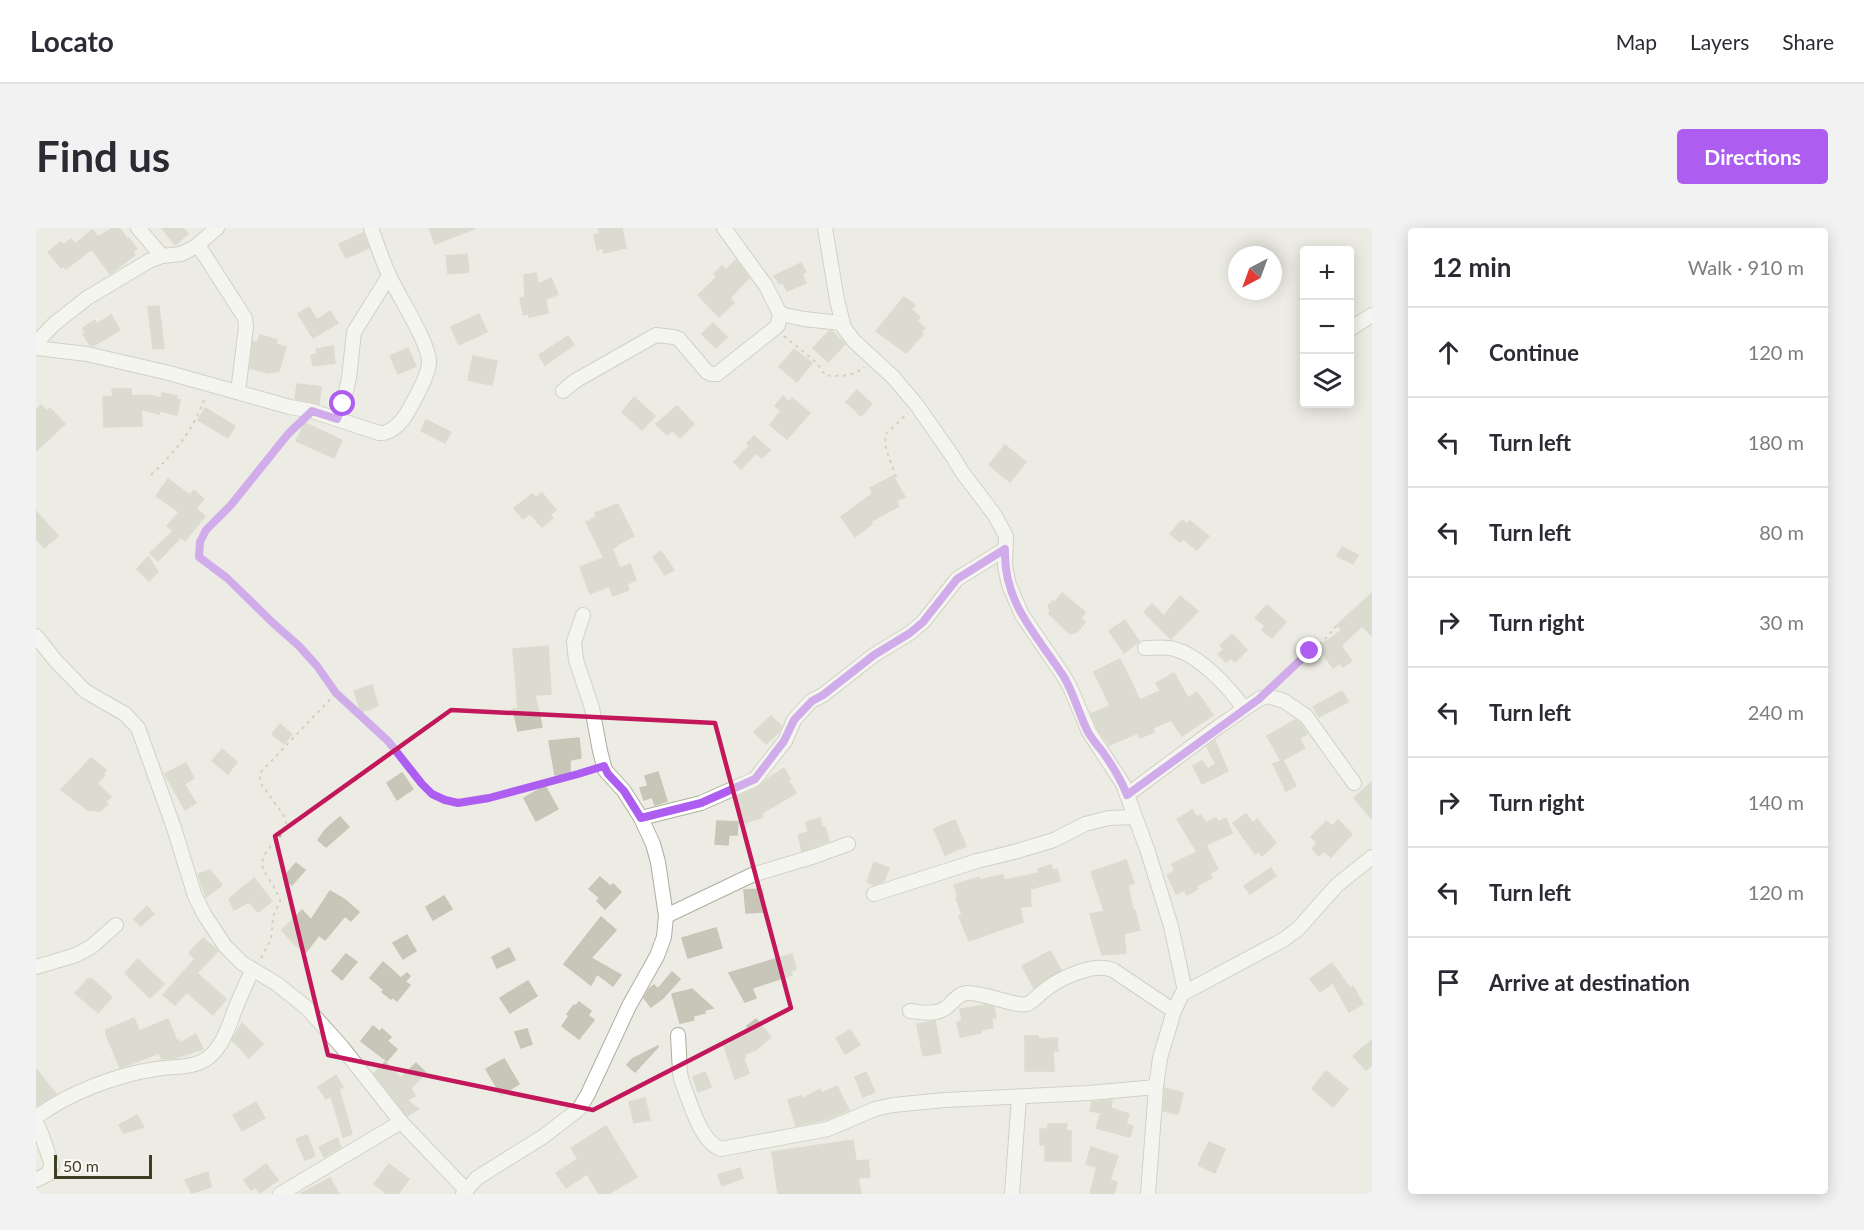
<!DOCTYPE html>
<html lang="en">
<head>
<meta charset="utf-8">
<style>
  :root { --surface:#fff; --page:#f2f2f3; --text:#2b2b33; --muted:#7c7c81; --line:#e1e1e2; --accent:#ad5ef1 }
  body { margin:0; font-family:Lato,sans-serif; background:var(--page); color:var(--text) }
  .controls { position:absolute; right:18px; top:18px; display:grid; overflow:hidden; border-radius:6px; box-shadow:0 3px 15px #0003 }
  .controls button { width:54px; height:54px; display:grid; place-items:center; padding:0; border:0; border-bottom:2px solid var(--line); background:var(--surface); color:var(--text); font:30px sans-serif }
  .compass { position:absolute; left:1192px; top:18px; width:54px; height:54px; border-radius:50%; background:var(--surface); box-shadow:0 3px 15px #0003; rotate:221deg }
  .scale { position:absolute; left:18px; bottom:15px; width:98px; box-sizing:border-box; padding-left:6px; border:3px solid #3f3f23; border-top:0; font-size:16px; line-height:21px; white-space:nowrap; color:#3f3f23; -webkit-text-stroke:4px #faf9f5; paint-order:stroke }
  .stop { position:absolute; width:18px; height:18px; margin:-14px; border:4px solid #ad5ef1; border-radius:50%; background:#fff }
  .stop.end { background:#ad5ef1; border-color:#fff; box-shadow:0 2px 6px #0008 }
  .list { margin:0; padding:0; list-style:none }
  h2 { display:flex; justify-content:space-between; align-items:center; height:78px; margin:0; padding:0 24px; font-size:26px }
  h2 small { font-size:20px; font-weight:400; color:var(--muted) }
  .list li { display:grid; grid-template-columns:39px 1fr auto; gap:18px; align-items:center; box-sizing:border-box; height:90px; padding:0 24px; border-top:2px solid var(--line) }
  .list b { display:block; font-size:22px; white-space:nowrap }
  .list em { font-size:20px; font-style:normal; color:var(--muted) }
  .icon { flex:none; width:33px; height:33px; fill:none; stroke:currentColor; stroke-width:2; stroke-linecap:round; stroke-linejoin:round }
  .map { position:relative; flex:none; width:1336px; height:966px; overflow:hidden; border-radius:6px }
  header { display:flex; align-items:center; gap:36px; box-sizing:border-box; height:84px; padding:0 30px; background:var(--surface); border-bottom:2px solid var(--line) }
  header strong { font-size:28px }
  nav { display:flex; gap:33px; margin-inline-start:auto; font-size:21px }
  .intro { display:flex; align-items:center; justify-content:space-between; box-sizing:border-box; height:144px; padding:0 36px }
  h1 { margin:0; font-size:42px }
  .button { padding:15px 27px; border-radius:6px; background:var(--accent); color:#fff; font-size:21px; font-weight:700 }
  main { display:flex; gap:36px; padding:0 36px }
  aside { flex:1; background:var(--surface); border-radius:6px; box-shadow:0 3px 15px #0003 }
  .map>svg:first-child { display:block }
  .building { fill:#c8c6b9; stroke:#c7c5b6; stroke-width:1.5 }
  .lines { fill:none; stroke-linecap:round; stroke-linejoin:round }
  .minor-casing { stroke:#aeae9f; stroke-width:16 }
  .path { stroke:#b1b085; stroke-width:2; stroke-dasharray:3 4.5; stroke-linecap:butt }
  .minor { stroke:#fff; stroke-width:14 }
  .route { stroke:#ad5ef1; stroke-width:8 }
  .marked { fill:none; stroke:#c2185b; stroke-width:4.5; stroke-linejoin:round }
</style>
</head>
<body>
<header>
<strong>Locato</strong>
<nav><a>Map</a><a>Layers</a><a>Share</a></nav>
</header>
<div class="intro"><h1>Find us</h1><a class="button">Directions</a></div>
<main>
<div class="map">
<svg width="1336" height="966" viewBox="0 0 1336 966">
  <rect width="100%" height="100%" fill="#edece4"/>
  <g class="building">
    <polygon points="77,0 84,0 91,11 93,10 101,21 97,24 99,27 74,46 56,21 30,41 27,38 25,40 12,24 25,14 28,17 35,11 39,16 56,2 62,9"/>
    <polygon points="126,0 147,0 152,6 139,17"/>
    <polygon points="393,0 437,0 438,1 399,16"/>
    <polygon points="562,0 586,0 590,20 568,25 567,20 561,22 558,7 564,5"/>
    <polygon points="327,5 333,20 310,30 303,16"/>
    <polygon points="431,26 433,44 412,46 410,28"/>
    <polygon points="700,32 713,50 694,70 698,75 683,89 662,67 681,49 678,46 686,38 690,42"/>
    <polygon points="765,35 770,44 766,46 770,55 751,63 747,55 744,56 738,48"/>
    <polygon points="500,45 502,56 515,50 522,66 510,71 512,85 493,89 493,86 487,87 484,70 489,69 488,47"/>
    <polygon points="868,69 879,77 875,81 884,89 881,93 889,100 885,104 887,106 870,125 840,103"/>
    <polygon points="123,78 128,120 117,121 112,79"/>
    <polygon points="273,79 281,92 294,83 302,95 277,110 262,86"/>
    <polygon points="443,86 451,104 423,117 415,99"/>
    <polygon points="75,87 84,102 57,118 54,117 47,106 49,104 47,100 59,92 61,96"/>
    <polygon points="677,95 691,109 680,120 666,106"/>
    <polygon points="793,103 796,103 809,116 792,134 777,120"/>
    <polygon points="224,107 241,112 240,116 250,119 243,143 232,145 214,140 217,113 221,115"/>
    <polygon points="532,108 538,117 509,137 503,127"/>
    <polygon points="297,118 299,135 277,138 275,127 281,126 280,121"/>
    <polygon points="372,120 380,138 362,146 354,128"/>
    <polygon points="758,121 776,135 761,154 743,139"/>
    <polygon points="437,128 461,133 456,157 432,152"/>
    <polygon points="261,156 285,159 283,176 259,171"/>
    <polygon points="76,161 95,161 95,168 113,167 125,170 126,165 141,168 140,171 144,172 141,187 124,183 123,186 105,181 106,198 68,199 67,169 77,168"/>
    <polygon points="821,162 836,176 825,188 810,174"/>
    <polygon points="747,168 753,174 756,170 774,185 751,211 734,197 745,183 739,178"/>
    <polygon points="598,169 619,188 606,202 586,184"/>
    <polygon points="5,177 11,183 14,180 29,196 0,223 0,182"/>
    <polygon points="641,178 658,196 644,210 636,202 631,207 620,196"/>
    <polygon points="169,180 199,198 192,210 162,192"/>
    <polygon points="390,192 415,204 409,215 385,203"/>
    <polygon points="269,195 306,212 298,230 260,213"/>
    <polygon points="718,208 734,222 726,230 720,225 705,241 698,234 713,218 711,215"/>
    <polygon points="969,217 990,234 974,254 953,237"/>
    <polygon points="857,248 869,269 860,273 863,278 834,294 836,296 819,309 805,289 837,265 834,260"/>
    <polygon points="132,251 154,267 158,262 168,271 160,280 169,288 149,313 145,309 122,333 114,325 137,303 131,298 143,284 120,268"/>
    <polygon points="506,265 520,282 514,287 517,290 506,299 494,286 487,291 478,280 496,266 500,270"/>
    <polygon points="582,276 598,308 579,318 580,319 576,321 584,340 594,336 600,352 591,356 593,362 577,368 573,358 554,366 544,339 568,330 550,294 561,289 559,285"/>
    <polygon points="0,283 22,308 8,320 0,310"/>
    <polygon points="1146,292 1151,296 1154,293 1173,308 1161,322 1147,311 1144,314 1134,306"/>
    <polygon points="1306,319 1322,327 1317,336 1301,328"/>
    <polygon points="625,323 638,342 629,347 617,329"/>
    <polygon points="112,329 122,344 113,353 101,341"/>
    <polygon points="1026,365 1049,384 1045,390 1049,394 1041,404 1034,406 1013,386 1014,382 1012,378 1017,373 1019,374"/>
    <polygon points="1336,365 1336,408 1326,398 1305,418 1316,433 1307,439 1304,435 1297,440 1282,419 1306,402 1301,397"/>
    <polygon points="1144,368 1162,383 1135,411 1108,384 1116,376 1128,388"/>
    <polygon points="1231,377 1250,394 1236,410 1226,402 1229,398 1219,390"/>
    <polygon points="1089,392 1103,413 1088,425 1073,403"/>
    <polygon points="1196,406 1211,422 1199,434 1195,430 1190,434 1182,426 1188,421 1184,418"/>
    <polygon points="512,418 515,466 499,467 506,499 482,503 477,481 482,481 477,421"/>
    <polygon points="1084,431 1104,472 1124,463 1120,455 1138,445 1152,470 1161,464 1177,487 1146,508 1135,492 1117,500 1118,504 1104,510 1102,505 1073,517 1061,500 1055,486 1074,478 1058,444"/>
    <polygon points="336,457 342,478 325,484 318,463"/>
    <polygon points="1306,463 1312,474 1283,489 1277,479"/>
    <polygon points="735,488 745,498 743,504 730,516 718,504"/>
    <polygon points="1259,492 1264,495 1271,506 1263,510 1269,520 1247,532 1260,558 1250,563 1237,536 1245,533 1231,508"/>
    <polygon points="244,496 256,506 248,516 236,506"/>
    <polygon points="543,510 545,530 534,532 534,546 519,547 513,513"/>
    <polygon points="1179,513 1192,543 1166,556 1157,538 1166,533 1172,541 1180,536 1171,519"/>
    <polygon points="186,521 201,534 192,546 176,533"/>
    <polygon points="55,530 70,542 66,547 69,547 61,555 75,569 69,574 72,576 64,583 52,582 25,562"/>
    <polygon points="150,535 158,550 148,556 160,575 149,582 129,546"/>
    <polygon points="748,540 754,551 752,552 760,565 726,585 727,589 709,595 699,570 723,559 731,551"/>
    <polygon points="622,544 631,573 619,577 616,569 608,572 604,560 612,558 609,548"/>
    <polygon points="366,545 377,561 361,572 351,555"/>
    <polygon points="1336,554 1336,591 1318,570"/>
    <polygon points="509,558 522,581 500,593 488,570"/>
    <polygon points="1156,582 1161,589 1165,587 1170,595 1180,590 1182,594 1190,590 1196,605 1170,617 1182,641 1174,645 1176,650 1160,658 1162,661 1151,667 1148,662 1140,666 1131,647 1139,643 1136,636 1161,624 1141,591"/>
    <polygon points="1210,586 1217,595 1221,591 1240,615 1226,628 1222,623 1219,626 1197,595"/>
    <polygon points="304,589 313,599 290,619 282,612 290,601"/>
    <polygon points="784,590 786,600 789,599 793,613 766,623 762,607 772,604 770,594"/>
    <polygon points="919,592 930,618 909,627 898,601"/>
    <polygon points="1302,592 1316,606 1295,629 1288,623 1283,628 1276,621 1281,615 1275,609 1290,593 1296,598"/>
    <polygon points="681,593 702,594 701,607 693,607 692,617 679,616"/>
    <polygon points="1090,632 1098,655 1092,657 1097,683 1099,682 1104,702 1088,706 1090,725 1066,727 1054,686 1068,683 1055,644"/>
    <polygon points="838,634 853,640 848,653 838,657 831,654"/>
    <polygon points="260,635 269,642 256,657 247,650"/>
    <polygon points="1015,637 1017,643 1021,641 1024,653 994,661 995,678 984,679 987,694 933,713 923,688 926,687 920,670 922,669 918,657 943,649 943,652 967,647 968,652 1003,645 1002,641"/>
    <polygon points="1235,640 1240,648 1214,666 1208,658"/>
    <polygon points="174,642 186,657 170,669 162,646"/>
    <polygon points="564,649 574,658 577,656 585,664 569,681 561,673 564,670 553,661"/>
    <polygon points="218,650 236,673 222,684 213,674 198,682 193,671"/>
    <polygon points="727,661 728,684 710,685 708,662"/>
    <polygon points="294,663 308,671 323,684 315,693 309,688 289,712 283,707 270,724 257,715 246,702 266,682 275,692"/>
    <polygon points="408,668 416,681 397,692 390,679"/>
    <polygon points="111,678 118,686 105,698 98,691"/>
    <polygon points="565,689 580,702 555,730 585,747 577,758 561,746 555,757 528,736"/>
    <polygon points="680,700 686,720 652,730 646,710"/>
    <polygon points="371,707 380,723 367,731 357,715"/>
    <polygon points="167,710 182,723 161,745 190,771 177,787 153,766 150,765 139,777 127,767 159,731 153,725"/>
    <polygon points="473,720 479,732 461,740 456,729"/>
    <polygon points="1014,723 1025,742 998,760 986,738"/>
    <polygon points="310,726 321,734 306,752 296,743"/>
    <polygon points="756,726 760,741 755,743 756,747 716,760 720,770 709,774 693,745"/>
    <polygon points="102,731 128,756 114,770 89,745"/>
    <polygon points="347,734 365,750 371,745 374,748 369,754 374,757 361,773 356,769 355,771 346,764 348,762 334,750"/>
    <polygon points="1296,735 1314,760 1317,758 1327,776 1313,784 1297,755 1284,764 1274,751"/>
    <polygon points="636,744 644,751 627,770 615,779 608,770 613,761 618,757 622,761"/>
    <polygon points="52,751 56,751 76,769 62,785 39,765"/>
    <polygon points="492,753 501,768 474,785 464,770"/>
    <polygon points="656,761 677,780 669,782 669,785 657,788 658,792 644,795 636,766"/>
    <polygon points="543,774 555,783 552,787 558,792 543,811 526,798 533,788 531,786 538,777 540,778"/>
    <polygon points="949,777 958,779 960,790 956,791 957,800 945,802 945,805 924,809 921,794 926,793 924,781"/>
    <polygon points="98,790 103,803 132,791 141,813 143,812 144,815 160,806 167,821 139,830 126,831 123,825 84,840 70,806 70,802"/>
    <polygon points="720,791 735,809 720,822 709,826 710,829 707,829 713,845 699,851 688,818 695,816 693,811 716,804 711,798"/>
    <polygon points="899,793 905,825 887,828 881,796"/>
    <polygon points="206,795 227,816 213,830 196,812"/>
    <polygon points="337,798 344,804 346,801 355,809 351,813 361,821 351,833 325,813"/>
    <polygon points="491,801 496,816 485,820 479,804"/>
    <polygon points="814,802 824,817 809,826 800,810"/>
    <polygon points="989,808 1002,808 1002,811 1021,810 1022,823 1017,823 1018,843 989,843"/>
    <polygon points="1336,812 1336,837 1330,842 1317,828"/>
    <polygon points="622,818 622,819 599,844 591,837 596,831"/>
    <polygon points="468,831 483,856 465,867 450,841"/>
    <polygon points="349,834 365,850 380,835 390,845 375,860 379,868 371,872 383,881 371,888 338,845"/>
    <polygon points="0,841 20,866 0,878"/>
    <polygon points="1290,843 1312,861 1297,879 1276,861"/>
    <polygon points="669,844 675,859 662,864 657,849"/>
    <polygon points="830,844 839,864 827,869 819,849"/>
    <polygon points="300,847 307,859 303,861 316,906 307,909 295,868 290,871 282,859"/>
    <polygon points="801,858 813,882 789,892 760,898 752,872 765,868 766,871 784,861 786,865"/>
    <polygon points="1129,860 1147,865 1142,886 1127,883"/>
    <polygon points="609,870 614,892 598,895 593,874"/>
    <polygon points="1076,872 1075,880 1093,886 1090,896 1097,898 1094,909 1060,900 1065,885 1054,883 1056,874"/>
    <polygon points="220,874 229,890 206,903 197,887"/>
    <polygon points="101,887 108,899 88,905 83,897"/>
    <polygon points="1012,896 1031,896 1030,903 1035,903 1035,933 1009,933 1009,917 1004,917 1004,901 1012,901"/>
    <polygon points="570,898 601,949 572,966 563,966 551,946 530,960 520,945 542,931 535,920"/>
    <polygon points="271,907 279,928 269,932 260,911"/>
    <polygon points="301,910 305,919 288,929 283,919"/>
    <polygon points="817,912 820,933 832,932 834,949 822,950 825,966 742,966 736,924"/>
    <polygon points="1173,914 1189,921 1179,945 1162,937"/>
    <polygon points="1055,919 1082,928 1074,952 1081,954 1078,966 1054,966 1061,939 1050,936"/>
    <polygon points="230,936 242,952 224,965 219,959 215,962 208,952"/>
    <polygon points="353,936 373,951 362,966 351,966 338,956"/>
    <polygon points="704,940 707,950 686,958 682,947"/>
    <polygon points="172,944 175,959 156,965 149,952"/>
    <polygon points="294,950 303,966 264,966"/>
  </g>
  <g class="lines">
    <g class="minor-casing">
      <g id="minor">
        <polyline points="102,0 126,28"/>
        <polyline points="789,0 801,72 808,100 818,113 857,149 880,176 917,229 926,244 958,286 970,308 969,339 973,357 986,387 1027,447 1034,459 1053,504 1087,556 1111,621 1135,698 1149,763"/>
        <polyline points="162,17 209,90 210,99 202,164"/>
        <polyline points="744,86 768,91 805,95"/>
        <polyline points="1314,101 1336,87"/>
        <polyline points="0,115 18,96 51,70 113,33 126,28 145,26 159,19 181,0"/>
        <path d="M 0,120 L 51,126 L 133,145 L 254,179 L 276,183 L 343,205 C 355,206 366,194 371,185 C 378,173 393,147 393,134 C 393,114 362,68 353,47 C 346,32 341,16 335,0"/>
        <polyline points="527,163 539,153 620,107 638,109 643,111 671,144 676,146 681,146 739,100 742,97 744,86 730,58 688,0"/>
        <polyline points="301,191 307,176 313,150 318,104 353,48"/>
        <polyline points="0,408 19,432 49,463 89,486 102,500 138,600 159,668 168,686 189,718 206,735 241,756 271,780 306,819 365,894 430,962"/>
        <path d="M 1109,420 C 1119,420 1129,418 1138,421 C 1163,427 1194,460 1208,481"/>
        <polyline points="1091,567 1182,499 1223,471 1232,468 1248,473 1270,488 1318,555"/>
        <polyline points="605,590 665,575 719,551 749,513 758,492 775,473 787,467 838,427 874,405 887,394 921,351 969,321"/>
        <polyline points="838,666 941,633 978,624 1018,612 1049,596 1073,590 1098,589"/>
        <polyline points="630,688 716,647 779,628 812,616"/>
        <polyline points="0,739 40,727 55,719 80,697"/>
        <path d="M 874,783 C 884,784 897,787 906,782 C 916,778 920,765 932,765 C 949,765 980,779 991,776 C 997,774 1003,766 1009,762 C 1024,750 1058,734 1077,742 L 1138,783"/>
        <path d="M 642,807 L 644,845 L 646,854 C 654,873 664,914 685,921 L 792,901 L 839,881 L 857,877 L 909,872 L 1053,865 L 1120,859"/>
        <path d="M 0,889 C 33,865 79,847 120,841 C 136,838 159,841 173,829 C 190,815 194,791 203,772 C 207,762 212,752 216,742"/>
        <polyline points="0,895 5,905 16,937 12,946 0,952"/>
        <polyline points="244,966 365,894"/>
        <polyline points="427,966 441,950 508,908 543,881 552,866 593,778 621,728 628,709 630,688 622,634 617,616 605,590 588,563 569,542 564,523 556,480 540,432 538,414 547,387"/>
        <polyline points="976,966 983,869"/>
        <polyline points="1112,966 1120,859 1124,830 1138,783 1146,766 1247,712 1262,701 1301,657 1336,629"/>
      </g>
    </g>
    <g class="path">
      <path d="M 748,108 L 781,135 L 789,147 C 802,149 819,148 828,139"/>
      <polyline points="265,193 252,206 195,277 170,302 164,314 163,329 191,350 237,395 263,418 281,438 300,465 353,513 386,556 396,566 409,572 421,575 453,570 555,542"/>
      <path d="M 115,247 C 140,223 157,203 169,169"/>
      <polyline points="860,249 850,221 849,207 872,185"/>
      <polyline points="1238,456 1289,411 1302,396"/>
      <path d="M 225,730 L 235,711 L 237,689 L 244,673 C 242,662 225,642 226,635 C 228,617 252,610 250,591 L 224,554 L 224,545 L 300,465"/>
    </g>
    <use href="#minor" class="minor"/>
  </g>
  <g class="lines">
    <path class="route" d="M 307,176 L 301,191 L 276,183 L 252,206 L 195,277 L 170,302 L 164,314 L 163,329 L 191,350 L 237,395 L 263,418 L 281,438 L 300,465 L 352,513 L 386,556 L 396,566 L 409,572 L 422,575 L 453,570 L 542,546 L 568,538 L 572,546 L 588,563 L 605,590 L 665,575 L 719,551 L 748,513 L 758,492 L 776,473 L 787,467 L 838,427 L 874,405 L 887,394 L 921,351 L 969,321 C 967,375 1001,407 1028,449 C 1038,466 1043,486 1052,504 C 1056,511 1061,517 1066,523 C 1076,537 1085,551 1091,567 L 1223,471 L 1274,423"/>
  </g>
  <path d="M0 0H1336V966H0ZM 415,482 L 679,495 L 755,780 L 557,882 L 292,827 L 239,608 Z" fill="#edece4" fill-opacity=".55" fill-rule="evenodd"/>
  <path class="marked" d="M 415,482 L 679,495 L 755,780 L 557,882 L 292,827 L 239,608 Z"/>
</svg>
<div class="controls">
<button>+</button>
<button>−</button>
<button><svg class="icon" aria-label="layers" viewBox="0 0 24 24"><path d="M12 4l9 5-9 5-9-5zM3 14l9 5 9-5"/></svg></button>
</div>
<svg class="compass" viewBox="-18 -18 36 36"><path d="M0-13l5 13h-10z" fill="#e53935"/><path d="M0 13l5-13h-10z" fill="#7c7c81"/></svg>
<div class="scale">50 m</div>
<div class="stop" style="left:307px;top:176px"></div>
<div class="stop end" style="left:1274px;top:423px"></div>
</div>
<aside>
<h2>12 min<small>Walk · 910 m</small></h2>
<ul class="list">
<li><svg class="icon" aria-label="ahead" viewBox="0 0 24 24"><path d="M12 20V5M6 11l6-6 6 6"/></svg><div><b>Continue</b></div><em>120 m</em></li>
<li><svg class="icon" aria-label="left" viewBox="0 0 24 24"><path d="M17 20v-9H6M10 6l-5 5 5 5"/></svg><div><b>Turn left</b></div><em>180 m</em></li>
<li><svg class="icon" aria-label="left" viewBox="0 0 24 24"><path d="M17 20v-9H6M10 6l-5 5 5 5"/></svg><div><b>Turn left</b></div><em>80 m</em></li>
<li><svg class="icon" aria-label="right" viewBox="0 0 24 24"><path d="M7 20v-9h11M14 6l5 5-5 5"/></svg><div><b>Turn right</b></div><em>30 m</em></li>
<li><svg class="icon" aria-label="left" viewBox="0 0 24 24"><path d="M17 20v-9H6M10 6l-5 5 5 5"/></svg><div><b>Turn left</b></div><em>240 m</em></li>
<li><svg class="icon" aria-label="right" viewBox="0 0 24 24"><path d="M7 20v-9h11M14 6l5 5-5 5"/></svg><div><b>Turn right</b></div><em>140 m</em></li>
<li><svg class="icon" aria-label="left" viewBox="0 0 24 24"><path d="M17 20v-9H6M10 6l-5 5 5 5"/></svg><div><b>Turn left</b></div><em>120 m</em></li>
<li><svg class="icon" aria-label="arrive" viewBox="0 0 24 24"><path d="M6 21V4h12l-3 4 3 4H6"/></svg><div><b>Arrive at destination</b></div></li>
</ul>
</aside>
</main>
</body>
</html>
